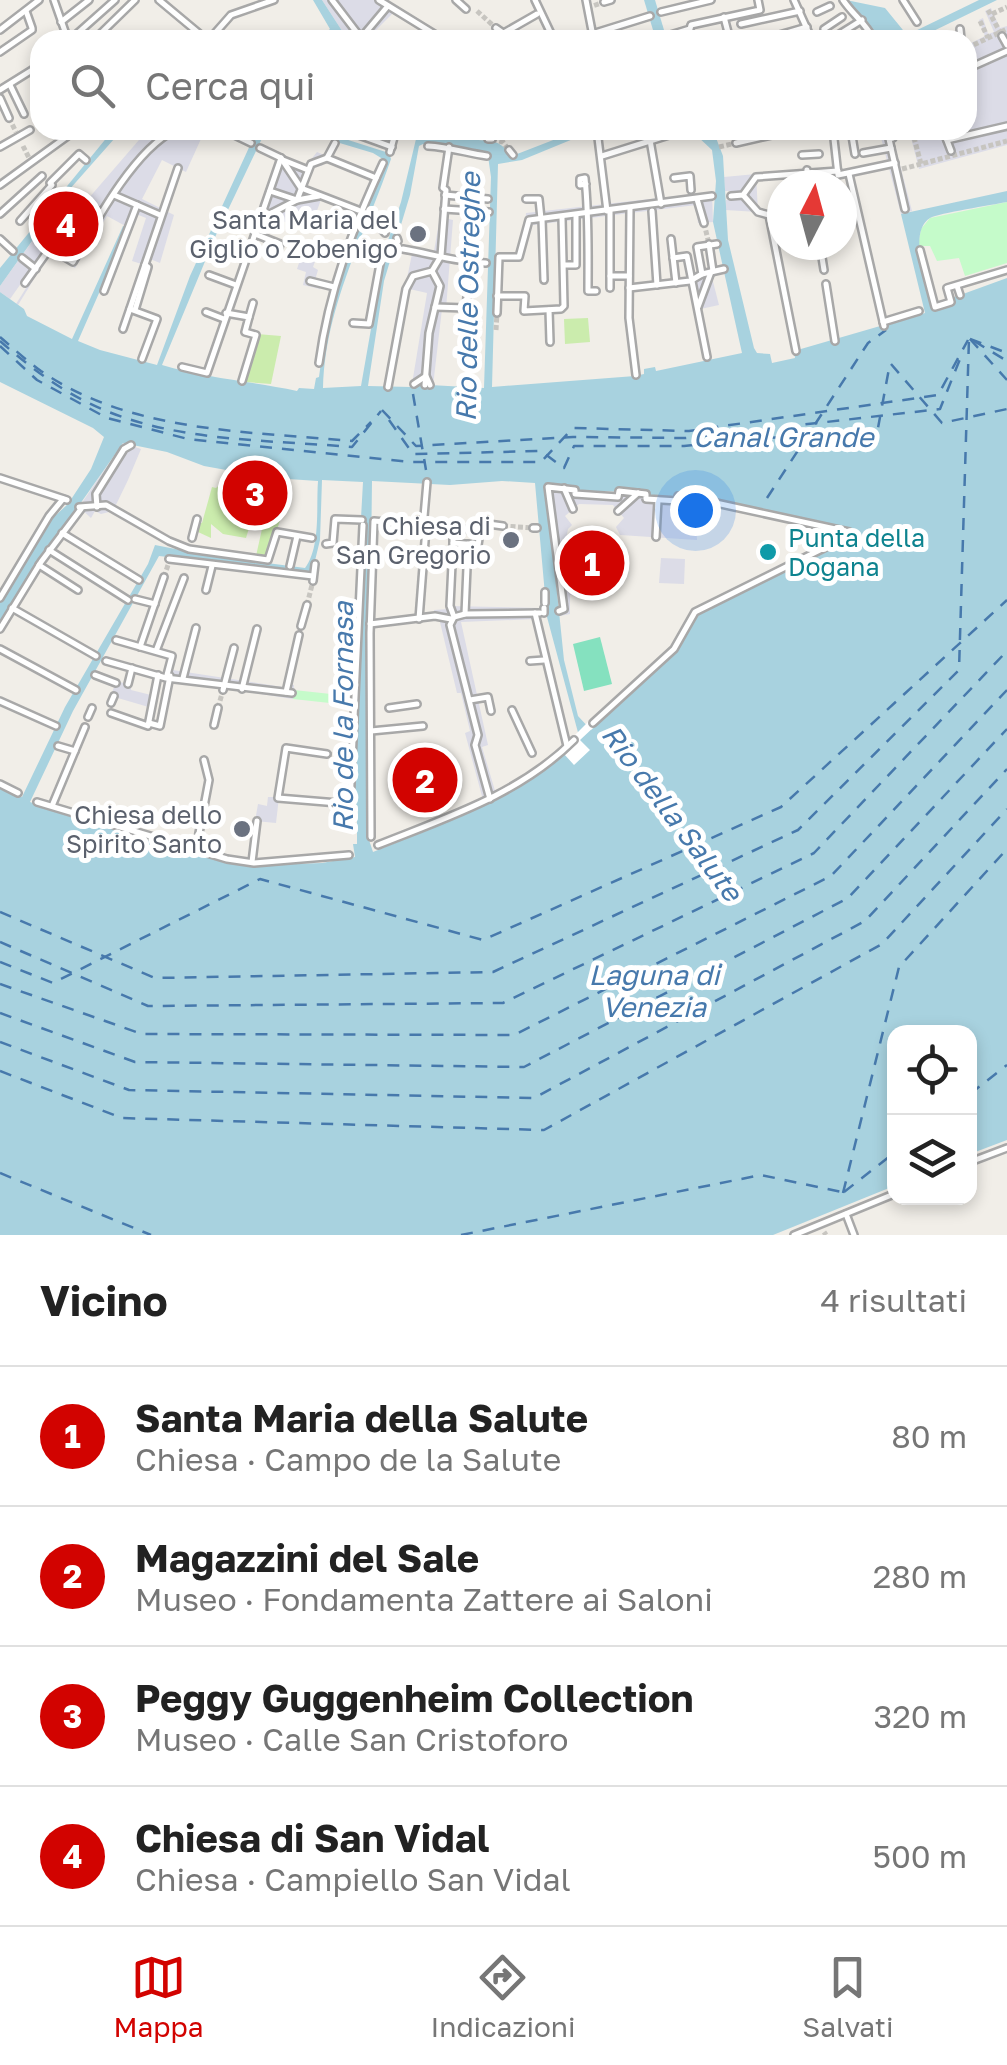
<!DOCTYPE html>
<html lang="it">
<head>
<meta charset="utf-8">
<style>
  :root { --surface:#fff; --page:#f2f2f2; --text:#222; --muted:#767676; --line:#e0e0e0; --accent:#d20300 }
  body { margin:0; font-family:"Golos Text",sans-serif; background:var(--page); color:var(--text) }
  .controls { position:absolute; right:30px; bottom:30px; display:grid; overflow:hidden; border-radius:20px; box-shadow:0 5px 15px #0003 }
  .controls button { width:90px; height:90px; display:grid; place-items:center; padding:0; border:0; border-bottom:2px solid var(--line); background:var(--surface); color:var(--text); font:50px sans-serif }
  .compass { position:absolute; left:767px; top:170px; width:90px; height:90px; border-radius:50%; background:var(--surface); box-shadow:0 5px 15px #0003; rotate:6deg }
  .you { position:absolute; left:695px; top:510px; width:35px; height:35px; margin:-25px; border:8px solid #fff; border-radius:50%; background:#1a73e8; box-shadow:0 0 0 15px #1a73e833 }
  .badge { display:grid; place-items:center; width:65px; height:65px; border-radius:50%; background:var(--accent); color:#fff; font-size:32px; font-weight:700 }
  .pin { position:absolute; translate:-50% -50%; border:5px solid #fff; box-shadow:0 2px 10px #0006 }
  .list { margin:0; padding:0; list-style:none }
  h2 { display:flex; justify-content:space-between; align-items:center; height:130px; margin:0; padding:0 40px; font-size:42px }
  h2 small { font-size:32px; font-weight:400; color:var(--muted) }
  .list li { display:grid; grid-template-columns:65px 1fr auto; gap:30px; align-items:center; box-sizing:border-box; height:140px; padding:0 40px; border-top:2px solid var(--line) }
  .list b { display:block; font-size:38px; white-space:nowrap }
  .list p { margin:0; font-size:32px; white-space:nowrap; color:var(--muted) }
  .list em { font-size:32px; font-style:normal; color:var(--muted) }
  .icon { flex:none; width:55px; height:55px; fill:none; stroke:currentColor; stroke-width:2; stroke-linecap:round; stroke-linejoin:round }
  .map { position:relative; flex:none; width:1007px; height:1235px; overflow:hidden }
  .search { position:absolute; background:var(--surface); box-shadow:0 5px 15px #0003; left:30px; right:30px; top:30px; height:110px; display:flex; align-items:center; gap:25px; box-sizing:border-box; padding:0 35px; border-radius:30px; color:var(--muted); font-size:38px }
  .sheet { height:690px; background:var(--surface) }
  nav { display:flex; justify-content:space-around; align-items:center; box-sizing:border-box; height:140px; border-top:2px solid var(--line); background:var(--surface); font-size:28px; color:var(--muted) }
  nav a { display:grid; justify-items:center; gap:5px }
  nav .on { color:var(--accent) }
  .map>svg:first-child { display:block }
  .grass { fill:#cbecad }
  .park { fill:#c5fbca }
  .pitch { fill:#85e1bf }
  .plaza { fill:#dcdce7 }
  .water { fill:#a8d2df; fill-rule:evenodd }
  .pier { fill:#fff }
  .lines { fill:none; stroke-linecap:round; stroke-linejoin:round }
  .ferry { stroke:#4779ac; stroke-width:2.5; stroke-dasharray:12 10; stroke-linecap:butt }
  .pedestrian-tunnel { stroke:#c7c5c0; stroke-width:5; stroke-dasharray:5 2.5; stroke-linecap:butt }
  .pedestrian-casing { stroke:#a8a8a8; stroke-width:10 }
  .pedestrian { stroke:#fff; stroke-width:5 }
  .worship-dot { fill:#6b7280; stroke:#fff; stroke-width:4 }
  .culture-dot { fill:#0f9aa8; stroke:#fff; stroke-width:4 }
  .labels { text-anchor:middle; stroke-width:10; stroke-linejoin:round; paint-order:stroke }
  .worship-label { font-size:25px; fill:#5b616d; stroke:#fff; text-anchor:end }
  .culture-label { font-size:25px; fill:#0d838f; stroke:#fff; text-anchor:start }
  .water-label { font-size:28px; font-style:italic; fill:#4779ac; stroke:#fff }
</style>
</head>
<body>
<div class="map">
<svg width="1007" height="1235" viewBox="0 0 1007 1235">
  <rect width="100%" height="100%" fill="#f1eee8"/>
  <g class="grass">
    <polygon points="588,318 590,342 565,344 564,319"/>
    <polygon points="257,334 281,336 271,384 245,382"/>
    <polygon points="224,481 229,482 228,491 274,498 270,520 280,521 267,557 256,556 262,529 249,528 246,538 223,534 211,524 211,538 198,532 193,538 197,522 202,523 212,487 216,488"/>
  </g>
  <g class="park">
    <polygon points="1007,202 1007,263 965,276 959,258 937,261 930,246 918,246 921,229 930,218"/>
    <polygon points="294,690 340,695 339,704 293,699"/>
  </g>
  <polygon class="pitch" points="600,637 612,684 584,691 573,644"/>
  <g class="plaza">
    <polygon points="322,0 383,0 396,10 366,40 348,40"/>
    <polygon points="991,8 1000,28 1007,26 1007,145 919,169 909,130 967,130 967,45 985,36 979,20 983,18 988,34 994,32 985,11"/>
    <polygon points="142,130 205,130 186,172 162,160 142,199 174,215 160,263 150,259 148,266 132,261 146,218 136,214 131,229 107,216 75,268 50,253 18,305 16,304 28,285 22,282 10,299 0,292 0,286 36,236 40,236 38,232 67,249 78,248 92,211 61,199 71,190 88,199 145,133"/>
    <polygon points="879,130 891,130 912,211 901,214"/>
    <polygon points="317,152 326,156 322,166 314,164 304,187 323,194 310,230 282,221 280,226 258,218 279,156 306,166"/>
    <polygon points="756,174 758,212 725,210 726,200 731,199 731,191 725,191 724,177"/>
    <polygon points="712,192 713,222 698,223 696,205 525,226 526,213"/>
    <polygon points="440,217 453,220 446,309 442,309 433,386 412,384 427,293 405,288 412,254 403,252 404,246 434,251"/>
    <polygon points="308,253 317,256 313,267 318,270 315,280 322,282 320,289 303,285 306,272 297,269 301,257 307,258"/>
    <polygon points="710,270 719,305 696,310 689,275"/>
    <polygon points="123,443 141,449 128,480 113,511 101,514 95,511 91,518 79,507"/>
    <polygon points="546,485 578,487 579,491 615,493 616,489 694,495 697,540 620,535 616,527 624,518 613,505 579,504 565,516 572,525 568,529 566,539 562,539 562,552 574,573 568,582 574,591 574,595 570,595 570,614 560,616"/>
    <polygon points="661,558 685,559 684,584 659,583"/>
    <polygon points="448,606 539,608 540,618 537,619 461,622 488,745 482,747 496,794 483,800 465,733 470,731 461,693 457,693 439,618 435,618 434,610 448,609"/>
    <polygon points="166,669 283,687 285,684 294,685 293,699 163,679"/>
    <polygon points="116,681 131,685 131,690 155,696 152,708 111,696"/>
    <polygon points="268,797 279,797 276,823 255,821 258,804 267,806"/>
  </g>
  <g class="water">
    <polygon points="313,0 322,0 348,40 317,40 330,29"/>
    <polygon points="644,0 655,0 667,40 656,40"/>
    <path d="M 846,0 L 885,8 L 907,35 L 979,0 L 997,0 L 915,40 L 877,40 C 866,16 858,19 846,0 Z"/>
    <polygon points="113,130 122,130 61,199 51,221 47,220 0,286 0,268"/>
    <path d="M 257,130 L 266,130 L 216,235 L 162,365 C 206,378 255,382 297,391 L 299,388 L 314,389 L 316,378 L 319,377 L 327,318 L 354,234 L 386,161 L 373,153 L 333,141 L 337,130 L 344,130 L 342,138 L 389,153 L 391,159 C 366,233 325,305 323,388 L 361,386 L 385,249 L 401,202 L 416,139 L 440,139 L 441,130 L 458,130 L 461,137 C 483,145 494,132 512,156 L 579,130 L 595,130 L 522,160 L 498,164 L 492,387 L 635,376 L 644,374 L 644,369 L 655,367 L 656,371 L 742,353 L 713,222 L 716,181 L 712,150 L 696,135 L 673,137 L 671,130 L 713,130 L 723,156 L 728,240 L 754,348 L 757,353 L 770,354 L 772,363 L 795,358 L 794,351 L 925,313 L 901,214 L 1007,191 L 1007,202 C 992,205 939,213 930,218 C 906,233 929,289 935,310 L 953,304 L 952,298 L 1007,278 L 1007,1140 L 970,1154 L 970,1032 L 894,1032 L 894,1186 L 773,1235 L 0,1235 L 0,788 L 22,797 L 65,707 L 148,564 L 155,545 L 201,554 L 305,568 C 321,547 316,506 318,481 L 273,478 L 271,469 L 249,466 L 243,473 L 204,466 L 167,452 L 123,443 L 37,565 L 0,625 L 0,601 L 45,525 L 68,504 L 91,469 L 104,437 L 93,428 L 0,382 L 0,292 L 24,309 L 27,316 L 72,339 L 123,226 L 128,227 L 78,341 L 100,350 L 157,365 L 190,276 ZM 423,144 C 447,144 466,151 488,156 L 491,177 L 484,388 L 412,384 L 411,387 L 368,386 L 384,281 L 410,195 L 419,146 ZM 322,480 L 363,482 L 361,518 L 365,529 L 353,805 L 357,806 L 357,844 L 353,844 L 355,857 L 322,863 L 265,865 L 227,863 L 77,819 L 30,802 L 73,711 L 159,556 L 312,573 L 320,540 ZM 372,481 L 450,485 L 502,481 L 535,483 L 547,617 L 580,740 C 515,798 452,819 373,852 L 368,837 L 368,794 ZM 546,485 L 578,487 L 578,491 L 648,492 L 649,497 L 676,498 L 677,494 L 693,495 L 850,529 L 853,534 L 698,615 L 676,650 L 591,730 L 578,716 L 564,660 Z"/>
  </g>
  <polygon class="pier" points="590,720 595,726 580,740 590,750 574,765 564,754 576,743 572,738"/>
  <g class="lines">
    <g class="ferry">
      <path d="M 0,337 C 13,348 27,361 41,371 C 131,433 247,431 352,441 L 371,422"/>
      <polyline points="970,339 1007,380"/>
      <polyline points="970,339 1007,353"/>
      <path d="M 0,341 C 33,370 68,396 109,412 C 184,442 272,440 352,447 L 381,411"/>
      <polyline points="974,341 1007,361"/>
      <polyline points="0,346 37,380 107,418 188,439 411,462 541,462 573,428 689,431 938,395 968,340"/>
      <polyline points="891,364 942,423 1007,409"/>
      <polyline points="413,394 426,470"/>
      <polyline points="382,410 416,446 573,437 686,438 940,409 962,354"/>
      <polyline points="389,420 413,454 541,451 564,468 574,446 684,446 878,428 890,363"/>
      <polyline points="767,498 868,343 886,330"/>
      <polyline points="0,912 155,978 493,972 798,830 959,670 969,338"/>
      <polyline points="0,942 148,1006 503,1003 814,853 1007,651"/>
      <polyline points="0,962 53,983 260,879 483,940 781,807 1007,600"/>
      <polyline points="0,984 142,1034 514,1035 831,876 1007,690"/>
      <polyline points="0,1013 135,1062 524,1067 848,898 1007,729"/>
      <polyline points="0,1042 129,1090 534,1098 865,921 1007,769"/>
      <polyline points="0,1071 122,1118 544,1130 882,944 1007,809"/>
      <polyline points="970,1094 1007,1065"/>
      <polyline points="0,1173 151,1235"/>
      <polyline points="844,1192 894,1153"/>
      <polyline points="843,1193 899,967 1007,849"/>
      <polyline points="461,1235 761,1175 842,1192"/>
    </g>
    <g class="pedestrian-tunnel">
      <polyline points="587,8 604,2"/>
      <polyline points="988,10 1000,32"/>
      <polyline points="477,11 496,28"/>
      <polyline points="992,14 1007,7"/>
      <polyline points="980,21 988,38"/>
      <polyline points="937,33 938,40"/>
      <polyline points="930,36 933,40"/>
      <polyline points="967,48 1007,29"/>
      <polyline points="9,118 16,132"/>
      <polyline points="912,130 921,164 1007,141"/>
      <polyline points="893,138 914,132"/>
      <polyline points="492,139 503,142 509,150"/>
      <polyline points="23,146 31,162"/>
      <polyline points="719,147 736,143"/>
      <polyline points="902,169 921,164"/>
      <polyline points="704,223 709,244"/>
      <polyline points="496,330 497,313"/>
      <polyline points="503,526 533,528"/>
      <polyline points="829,530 830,541"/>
      <polyline points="164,577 170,559"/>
      <polyline points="307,605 313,581"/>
      <polyline points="218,708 223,690"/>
      <polyline points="327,754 348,756"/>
      <polyline points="824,1232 826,1235"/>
    </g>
    <g class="pedestrian-casing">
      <g id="pedestrian">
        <polyline points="54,0 68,40"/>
        <polyline points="159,0 207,40"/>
        <polyline points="332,0 361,38"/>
        <polyline points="379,0 444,40"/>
        <polyline points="456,0 466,9"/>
        <polyline points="535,0 554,40"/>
        <polyline points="586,0 592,31"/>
        <polyline points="794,0 812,40"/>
        <path d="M 843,0 C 853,15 866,23 874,40"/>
        <polyline points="903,0 917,22"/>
        <polyline points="604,2 611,0"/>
        <polyline points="26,11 32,28"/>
        <polyline points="661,12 711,0"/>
        <polyline points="817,12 830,6"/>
        <polyline points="724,17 730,40"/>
        <polyline points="61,22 89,0"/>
        <polyline points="741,24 800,11"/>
        <polyline points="496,28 513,40"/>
        <polyline points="824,29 842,17"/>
        <polyline points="960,29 961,39"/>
        <polyline points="0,30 39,0"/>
        <polyline points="502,34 537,14"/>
        <polyline points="667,36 690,29 691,25 760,10 758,0"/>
        <polyline points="1002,36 1007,45"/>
        <polyline points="361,38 387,7"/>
        <polyline points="70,40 115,0"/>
        <polyline points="94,40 135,0"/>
        <polyline points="209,40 231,15 274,0"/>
        <polyline points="573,40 650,16"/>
        <polyline points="762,40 807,27"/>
        <polyline points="830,40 862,20"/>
        <polyline points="0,52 32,30"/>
        <polyline points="967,69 1007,51"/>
        <polyline points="10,85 24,114"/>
        <polyline points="0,90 40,65"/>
        <polyline points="0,98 9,118"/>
        <polyline points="224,130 251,143"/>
        <polyline points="357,130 356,134 392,147"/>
        <polyline points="597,130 607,211"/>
        <polyline points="833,130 838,175 895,163"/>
        <polyline points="851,130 855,154"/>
        <polyline points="943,130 951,151"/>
        <polyline points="916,132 921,130"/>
        <polyline points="395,134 409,130"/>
        <polyline points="564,134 575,130"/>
        <polyline points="488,139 492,139"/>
        <polyline points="650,140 661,204"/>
        <polyline points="947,140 1007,126"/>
        <polyline points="335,143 327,158 376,178"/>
        <polyline points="736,143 794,130"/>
        <path d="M 428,146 C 448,147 467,153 487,156"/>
        <polyline points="0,147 30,130"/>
        <polyline points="891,148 905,209"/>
        <polyline points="509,150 513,155"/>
        <polyline points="390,152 396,130"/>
        <polyline points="863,153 891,148 889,139 893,138"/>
        <polyline points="802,155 819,154"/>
        <polyline points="602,156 669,135"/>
        <polyline points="281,158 301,188 358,210"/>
        <polyline points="283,160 308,170"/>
        <polyline points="807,170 810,185"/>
        <polyline points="849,174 884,326"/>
        <polyline points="674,178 690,176 691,190"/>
        <polyline points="50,183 79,154 86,160"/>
        <path d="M 586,184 L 580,185 L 580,179 L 585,178 C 589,216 588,253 588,291 L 596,291"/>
        <polyline points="0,185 76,130"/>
        <polyline points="270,191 297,200 311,164 327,158"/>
        <polyline points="114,195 160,215"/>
        <polyline points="445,195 488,199"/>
        <polyline points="743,195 758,212 769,215 796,351"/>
        <polyline points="731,196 743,195 756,177 838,171"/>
        <polyline points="66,197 101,212"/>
        <polyline points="526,199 539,199 541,219"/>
        <polyline points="697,199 704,223"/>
        <polyline points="630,208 629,318 636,375"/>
        <polyline points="444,209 489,212"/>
        <polyline points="610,211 610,276 629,276"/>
        <polyline points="652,211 657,285"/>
        <polyline points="0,214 42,176"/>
        <polyline points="369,215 385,233"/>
        <polyline points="260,219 297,200 319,196"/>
        <polyline points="542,219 544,280"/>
        <polyline points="20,221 52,185"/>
        <polyline points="255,234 280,244 278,252"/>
        <polyline points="397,238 398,241"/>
        <polyline points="0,239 13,251"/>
        <polyline points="671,239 676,283"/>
        <polyline points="709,244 713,271"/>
        <polyline points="717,244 697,247 702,274 724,269"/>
        <polyline points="820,245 824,270"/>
        <polyline points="226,246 247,255"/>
        <polyline points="383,248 385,247"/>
        <polyline points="393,249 400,249"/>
        <path d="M 403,249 C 432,254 456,262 486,263"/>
        <polyline points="920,250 935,307 951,302 947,288 1007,270"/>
        <polyline points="22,258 36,269"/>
        <polyline points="673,258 687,256 707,357"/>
        <polyline points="564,265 576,265 576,215"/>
        <polyline points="209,275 236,285"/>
        <polyline points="610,276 610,288"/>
        <polyline points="310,281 334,287"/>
        <path d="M 25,283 L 50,248 L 73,262 C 95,223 134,150 175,130"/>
        <polyline points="826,284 835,341"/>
        <polyline points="957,286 960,295"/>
        <polyline points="629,288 690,281 702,274"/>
        <polyline points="104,291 137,205"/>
        <polyline points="497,296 525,296 524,311 561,309 564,306 562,218"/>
        <polyline points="435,307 466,308 470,262"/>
        <polyline points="698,307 711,272"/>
        <polyline points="130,309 157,319 142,359"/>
        <polyline points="135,310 148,267 145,265"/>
        <polyline points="549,310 550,342"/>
        <polyline points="206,312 224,319"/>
        <polyline points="226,313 249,317 245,332 256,335 242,381"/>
        <polyline points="497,313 499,257 519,257 529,220 712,196"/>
        <polyline points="249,317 253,303"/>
        <polyline points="883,322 919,311"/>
        <polyline points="353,323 369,324 382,253"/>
        <polyline points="123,329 178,168"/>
        <path d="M 319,363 C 329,290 352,230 383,163"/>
        <polyline points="182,367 207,373 281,158 260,148"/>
        <polyline points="414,384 426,376 430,385"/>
        <polyline points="425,385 429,333 440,286 432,271"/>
        <polyline points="388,387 406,289 413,276 432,271 441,256 446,190 443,188 449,147"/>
        <polyline points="0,478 67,500"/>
        <polyline points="564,488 573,509"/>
        <polyline points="79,507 106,505 169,541 189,549 268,560 277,532 312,538"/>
        <polyline points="97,507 96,494 124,449 131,445"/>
        <polyline points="618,511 638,493"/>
        <polyline points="481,523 503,526"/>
        <polyline points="423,528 427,482"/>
        <polyline points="533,528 537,528"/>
        <polyline points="453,530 453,543 478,545 481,526"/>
        <polyline points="62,533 139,580"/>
        <polyline points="833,535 841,534"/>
        <polyline points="656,537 658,500"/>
        <polyline points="192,538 197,519"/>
        <polyline points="453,543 450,606 454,617"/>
        <polyline points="326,544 333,543 335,519 362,520"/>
        <polyline points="49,550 128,600"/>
        <polyline points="169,559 313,576"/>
        <polyline points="39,565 78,590"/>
        <polyline points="290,566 297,536"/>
        <polyline points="313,581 315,564"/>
        <polyline points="206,590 212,566"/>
        <polyline points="0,598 49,516 63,499"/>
        <polyline points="135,599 155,604"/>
        <polyline points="545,603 545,592"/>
        <polyline points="12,608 96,656"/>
        <polyline points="559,611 564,609 548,487 575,490 575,494 618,497 619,491 646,494 646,499 678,501 678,496 693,498 849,532 830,545 695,612 674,649 593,723"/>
        <polyline points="535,613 567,746"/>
        <polyline points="544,613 544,608"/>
        <polyline points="465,614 468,544"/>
        <polyline points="419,619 426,528"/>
        <polyline points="370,624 435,616 451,619"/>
        <polyline points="301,626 307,605"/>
        <polyline points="0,629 41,562 81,509"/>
        <polyline points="116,640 172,656 167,675"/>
        <polyline points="140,647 164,577"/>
        <polyline points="0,649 76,690"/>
        <polyline points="156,651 184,578"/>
        <polyline points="106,661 166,678 292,693"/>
        <polyline points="530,661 544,660"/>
        <polyline points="95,675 116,683"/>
        <polyline points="183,678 196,628"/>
        <polyline points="128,684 132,668"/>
        <polyline points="242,689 257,629"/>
        <polyline points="223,690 234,648"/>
        <polyline points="286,692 299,635"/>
        <polyline points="470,700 488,697 491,711"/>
        <polyline points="0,701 56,726"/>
        <polyline points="111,703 114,696"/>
        <polyline points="389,708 417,704"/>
        <polyline points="512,710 532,753"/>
        <polyline points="111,713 148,726 158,675"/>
        <polyline points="88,717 92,708"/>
        <polyline points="149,723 160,726 170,676"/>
        <polyline points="214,725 218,708"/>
        <polyline points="371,731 423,726"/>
        <polyline points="58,746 75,751"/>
        <polyline points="327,754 286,748 278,798 350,804 363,525"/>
        <polyline points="0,784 18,793"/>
        <polyline points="490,799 475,745 478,735 450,625 454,617 465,614 540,613"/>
        <polyline points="37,802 227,859 254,863 349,855"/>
        <polyline points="52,806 85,727"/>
        <polyline points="371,837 370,633 374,521 475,530 481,523"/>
        <path d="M 378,845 C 448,817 520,794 574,740"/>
        <polyline points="196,849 209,780 204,760"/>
        <polyline points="252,862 257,821"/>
        <polyline points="970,1162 1007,1148"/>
        <polyline points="846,1214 854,1235"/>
        <polyline points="794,1235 894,1194"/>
      </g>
    </g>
    <use href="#pedestrian" class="pedestrian"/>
  </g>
  <g class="worship-dot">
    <circle cx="418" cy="234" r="10"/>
    <circle cx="511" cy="540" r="10"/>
    <circle cx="242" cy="829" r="10"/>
  </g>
  <circle class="culture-dot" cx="768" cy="552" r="10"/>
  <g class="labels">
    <g class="worship-label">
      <text x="398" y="229">Santa Maria del<tspan x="398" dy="29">Giglio o Zobenigo</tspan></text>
      <text x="491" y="535">Chiesa di<tspan x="491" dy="29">San Gregorio</tspan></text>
      <text x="222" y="824">Chiesa dello<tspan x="222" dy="29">Spirito Santo</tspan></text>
    </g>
    <g class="culture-label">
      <text x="788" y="547">Punta della<tspan x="788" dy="29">Dogana</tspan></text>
    </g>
    <g class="water-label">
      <text transform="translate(468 297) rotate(-89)" y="10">Rio delle Ostreghe</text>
      <text x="783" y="447">Canal Grande</text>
      <text transform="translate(343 717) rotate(-90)" y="10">Rio de la Fornasa</text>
      <text transform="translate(672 813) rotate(53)" y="10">Rio della Salute</text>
      <text x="654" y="985">Laguna di<tspan x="654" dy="32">Venezia</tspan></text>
    </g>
  </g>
</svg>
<div class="controls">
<button><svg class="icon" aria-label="locate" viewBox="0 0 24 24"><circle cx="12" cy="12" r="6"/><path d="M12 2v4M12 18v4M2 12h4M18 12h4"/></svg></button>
<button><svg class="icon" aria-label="layers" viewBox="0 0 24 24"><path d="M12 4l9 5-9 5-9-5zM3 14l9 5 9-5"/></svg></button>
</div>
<svg class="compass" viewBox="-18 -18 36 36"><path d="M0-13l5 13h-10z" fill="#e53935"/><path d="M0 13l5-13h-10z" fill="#767676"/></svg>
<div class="you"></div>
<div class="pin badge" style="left:592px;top:563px">1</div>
<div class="pin badge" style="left:425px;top:780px">2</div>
<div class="pin badge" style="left:255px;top:493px">3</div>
<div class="pin badge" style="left:66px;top:224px">4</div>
<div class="search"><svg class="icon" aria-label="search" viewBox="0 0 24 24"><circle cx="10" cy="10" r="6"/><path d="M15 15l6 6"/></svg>Cerca qui</div>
</div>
<section class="sheet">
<h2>Vicino<small>4 risultati</small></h2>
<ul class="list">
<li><span class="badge">1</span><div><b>Santa Maria della Salute</b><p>Chiesa · Campo de la Salute</p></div><em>80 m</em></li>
<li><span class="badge">2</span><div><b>Magazzini del Sale</b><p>Museo · Fondamenta Zattere ai Saloni</p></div><em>280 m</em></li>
<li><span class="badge">3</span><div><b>Peggy Guggenheim Collection</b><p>Museo · Calle San Cristoforo</p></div><em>320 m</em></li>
<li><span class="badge">4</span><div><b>Chiesa di San Vidal</b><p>Chiesa · Campiello San Vidal</p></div><em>500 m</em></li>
</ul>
</section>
<nav>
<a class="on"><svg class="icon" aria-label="map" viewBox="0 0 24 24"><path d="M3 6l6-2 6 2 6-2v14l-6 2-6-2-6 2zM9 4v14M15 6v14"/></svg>Mappa</a>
<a><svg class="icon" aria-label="directions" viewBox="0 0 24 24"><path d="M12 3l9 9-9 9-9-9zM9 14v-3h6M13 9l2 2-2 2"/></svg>Indicazioni</a>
<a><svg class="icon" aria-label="saved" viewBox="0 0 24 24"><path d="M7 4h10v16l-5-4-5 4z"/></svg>Salvati</a>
</nav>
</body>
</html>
